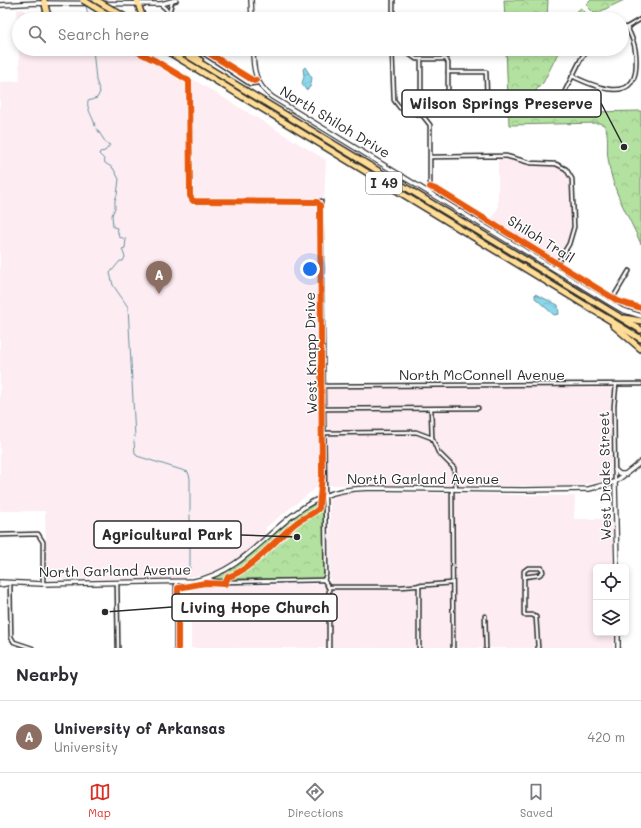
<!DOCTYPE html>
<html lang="en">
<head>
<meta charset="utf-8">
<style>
  :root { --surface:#fff; --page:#f7f7f7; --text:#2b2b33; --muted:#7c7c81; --line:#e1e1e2; --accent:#d93025 }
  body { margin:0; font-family:Mali,sans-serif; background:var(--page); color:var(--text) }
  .controls { position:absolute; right:12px; bottom:12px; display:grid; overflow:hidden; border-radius:6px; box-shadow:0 2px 6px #0003 }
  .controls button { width:36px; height:36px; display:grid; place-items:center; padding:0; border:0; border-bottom:1px solid var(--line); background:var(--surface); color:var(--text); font:20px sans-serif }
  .you { position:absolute; left:310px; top:269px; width:14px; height:14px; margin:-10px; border:3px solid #fff; border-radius:50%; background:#1a73e8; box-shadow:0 0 0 6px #1a73e833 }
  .badge { display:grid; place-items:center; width:26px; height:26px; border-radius:50%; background:var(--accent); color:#fff; font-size:13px; font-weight:700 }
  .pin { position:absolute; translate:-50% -33px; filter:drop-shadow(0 1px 2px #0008) }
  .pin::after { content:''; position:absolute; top:21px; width:14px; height:12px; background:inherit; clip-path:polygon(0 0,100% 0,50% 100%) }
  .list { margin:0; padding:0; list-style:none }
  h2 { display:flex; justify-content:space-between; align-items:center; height:52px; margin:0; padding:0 16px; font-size:17px }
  h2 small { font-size:13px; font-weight:400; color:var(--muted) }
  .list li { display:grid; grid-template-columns:26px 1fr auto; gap:12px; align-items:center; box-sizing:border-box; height:72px; padding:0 16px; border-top:1px solid var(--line) }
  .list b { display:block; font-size:15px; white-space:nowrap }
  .list p { margin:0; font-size:13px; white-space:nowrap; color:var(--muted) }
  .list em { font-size:13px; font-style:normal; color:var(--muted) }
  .icon { flex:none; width:22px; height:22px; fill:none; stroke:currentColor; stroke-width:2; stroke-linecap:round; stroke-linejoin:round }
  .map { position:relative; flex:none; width:641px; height:648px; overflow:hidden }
  .search { position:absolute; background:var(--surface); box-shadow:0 2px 6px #0003; left:12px; right:12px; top:12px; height:44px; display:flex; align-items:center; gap:10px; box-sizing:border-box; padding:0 14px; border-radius:22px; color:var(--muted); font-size:15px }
  .sheet { height:124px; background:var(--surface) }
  nav { display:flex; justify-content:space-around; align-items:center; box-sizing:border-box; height:56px; border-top:1px solid var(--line); background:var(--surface); font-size:11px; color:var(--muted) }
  nav a { display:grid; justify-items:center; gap:2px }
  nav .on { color:var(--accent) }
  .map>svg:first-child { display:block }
  .built { fill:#fdecf2 }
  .park { fill:url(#park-crowns); stroke:#6f8666 }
  .water { fill:url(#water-waves); stroke:#65929e }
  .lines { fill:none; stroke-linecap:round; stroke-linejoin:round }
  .stream { stroke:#65929e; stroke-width:1 }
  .minor-casing { stroke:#2b2b2b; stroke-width:5.5 }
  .tertiary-casing { stroke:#2b2b2b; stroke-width:6 }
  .secondary-casing { stroke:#2b2b2b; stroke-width:6 }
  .motorway-casing { stroke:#2b2b2b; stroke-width:8 }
  .minor { stroke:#fff; stroke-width:2.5 }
  .tertiary { stroke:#fff; stroke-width:3.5 }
  .secondary { stroke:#fff; stroke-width:3.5 }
  .motorway { stroke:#ffdd96; stroke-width:5 }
  .motorway-bridge-casing { stroke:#2b2b2b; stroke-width:8; stroke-linecap:butt }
  .motorway-bridge { stroke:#ffdd96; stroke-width:5 }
  .cycleway-casing { stroke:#fff; stroke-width:8 }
  .cycleway { stroke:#e8590c; stroke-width:6 }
  .labels { text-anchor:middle; stroke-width:3; stroke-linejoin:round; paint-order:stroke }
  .shield { fill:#fff; stroke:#6b6b6b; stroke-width:1 }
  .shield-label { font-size:13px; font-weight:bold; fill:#2b2b2b }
  .street-label { font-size:14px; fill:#2b2b2b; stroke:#fff }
  .leader { fill:none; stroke:#2b2b2b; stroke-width:1.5 }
  .callout-dot { fill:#2b2b2b; stroke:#fff; stroke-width:1.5 }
  .callout { fill:#fff; stroke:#2b2b2b; stroke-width:1.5 }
  .callout-label { font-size:15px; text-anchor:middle; font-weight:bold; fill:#2b2b2b }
</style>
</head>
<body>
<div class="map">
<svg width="641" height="648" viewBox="0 0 641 648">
  <defs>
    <pattern id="park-crowns" width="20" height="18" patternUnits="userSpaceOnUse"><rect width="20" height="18" fill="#b3e1a0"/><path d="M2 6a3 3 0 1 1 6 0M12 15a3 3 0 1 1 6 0" fill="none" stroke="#9ac18a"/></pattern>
    <pattern id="water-waves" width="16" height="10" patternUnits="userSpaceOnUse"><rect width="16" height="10" fill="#8bd7eb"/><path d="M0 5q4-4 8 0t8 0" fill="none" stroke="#78b9ca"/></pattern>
  </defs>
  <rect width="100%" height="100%" fill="#fff"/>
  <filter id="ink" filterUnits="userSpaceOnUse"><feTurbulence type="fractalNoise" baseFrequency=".025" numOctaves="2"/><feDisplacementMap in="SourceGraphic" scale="8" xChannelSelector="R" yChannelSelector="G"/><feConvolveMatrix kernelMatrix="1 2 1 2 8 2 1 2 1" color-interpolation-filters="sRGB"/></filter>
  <g filter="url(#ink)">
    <g class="built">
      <polygon points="17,9 23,9 28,16 37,19 19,19 19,49 143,49 326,160 324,201 318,201 319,387 611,387 611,476 605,481 575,486 320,485 266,527 265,535 240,557 223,567 207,574 179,578 47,579 45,511 0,511 0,82 20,81"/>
      <polygon points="498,156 506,156 526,162 552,163 566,169 572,179 574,221 571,238 558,264 490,222 498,208"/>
      <polygon points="365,492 575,496 574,519 613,519 613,567 596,567 596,633 614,633 614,648 191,648 191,586 330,584 330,500 340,494"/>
    </g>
    <g class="park">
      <polygon points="504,0 548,0 547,19 505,19"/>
      <polygon points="591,0 624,0 595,14 586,5"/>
      <polygon points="581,8 590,17 587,19 568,19"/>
      <path d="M 506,49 L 560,49 L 543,83 L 536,90 L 536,113 L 641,111 L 641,244 C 628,214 612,192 608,158 C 606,148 610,133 604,125 L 599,123 L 509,125 Z"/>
      <polygon points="324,498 325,567 323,578 319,579 212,579 239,564 298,514"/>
    </g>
    <g class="water">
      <polygon points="305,67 312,78 310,87 306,90 302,84 304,76 303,69"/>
      <polygon points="535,294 558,305 559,314 554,315 535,298"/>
    </g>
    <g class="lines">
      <g class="stream">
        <polyline points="86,6 89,19"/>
        <path d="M 93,49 L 96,80 L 100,92 L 97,98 L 88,101 C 86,109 94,118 95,126"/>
        <polyline points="97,129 106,143 110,145 105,151 100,152 99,154 104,159 105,163 113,168 119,179 117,195 115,200 115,208 112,215 113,227 117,228 119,237 126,239 125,248 122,249 125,257 123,261 120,261 110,273 113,285 128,307 135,437"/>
        <polyline points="134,441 135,453 137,456 188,472 190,478 190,512"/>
        <polyline points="190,515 190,568"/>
      </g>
      <g class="minor-casing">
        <g id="minor">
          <polyline points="160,4 166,9 171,19"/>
          <polyline points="169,13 172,2"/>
          <polyline points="393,19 393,0"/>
          <polyline points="622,30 641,19"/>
          <polyline points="197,49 250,84 258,83"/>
          <polyline points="392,49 394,100 400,108 423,116 430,125 430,186 428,191"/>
          <polyline points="392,52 406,52 416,59 446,59 448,63 448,101"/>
          <polyline points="421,59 421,108 433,107 448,101 487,99 486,72 448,72"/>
          <path d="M 572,76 C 593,86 635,105 636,66 C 637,51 634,41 627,27"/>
          <polyline points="565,91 582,57 590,49"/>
          <polyline points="464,101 464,112"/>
          <polyline points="431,157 506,156 531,163 556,164 566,169 572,179 574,227 569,244 554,269"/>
          <polyline points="321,201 326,575 324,580"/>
          <polyline points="610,303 629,271"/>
          <polyline points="323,386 641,384"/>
          <polyline points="323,409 478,408"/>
          <polyline points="431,409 432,438 438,452 454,468 456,489"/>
          <polyline points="324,433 416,432 432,438"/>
          <polyline points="615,482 614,406 616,385"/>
          <polyline points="452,489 453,648"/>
          <polyline points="0,535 38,534 43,542 43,584"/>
          <polyline points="524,577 539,575 543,572 542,568 528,568 524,571 524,615 532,615 536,617 538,648"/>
          <polyline points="208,578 214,581 226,582 324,580"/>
          <polyline points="324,580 329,588 329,648"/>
          <polyline points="176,582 176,648"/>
          <polyline points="10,583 11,637 14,642 32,648"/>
          <polyline points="117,583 118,648"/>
          <polyline points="419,585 419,648"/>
          <polyline points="328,587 401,587 452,583"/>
          <polyline points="485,616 486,648"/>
        </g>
      </g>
      <g class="tertiary-casing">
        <g id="tertiary">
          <polyline points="251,0 252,19"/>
          <polyline points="0,5 38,3 161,4 176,0"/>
          <path d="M 253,49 C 253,69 255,84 272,97 L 610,303 L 622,310 L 641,316"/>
          <polyline points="615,482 617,567"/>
          <polyline points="618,633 618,648"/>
        </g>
      </g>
      <g class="secondary-casing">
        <g id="secondary">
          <polyline points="615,470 620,474 627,474"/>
          <path d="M 0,582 L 43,584 L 194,581 C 247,571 272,522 318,499 C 335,490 352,489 371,488 L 523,490 L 589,489 L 615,482 L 641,462"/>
          <polyline points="0,585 10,583"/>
        </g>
      </g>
      <g class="motorway-casing">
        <g id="motorway">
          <polyline points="44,0 47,13 52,19"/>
          <polyline points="137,0 143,19"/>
          <polyline points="164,49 641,339"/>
          <polyline points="177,49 641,330"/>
          <polyline points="187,49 200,60"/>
          <polyline points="624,318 641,321"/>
          <polyline points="613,325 641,349"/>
        </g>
      </g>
      <use href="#minor" class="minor"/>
      <use href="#tertiary" class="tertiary"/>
      <use href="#secondary" class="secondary"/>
      <use href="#motorway" class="motorway"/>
      <g class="motorway-bridge-casing">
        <g id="motorway-bridge">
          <polyline points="83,0 114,19"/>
          <polyline points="96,0 125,17"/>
        </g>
      </g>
      <use href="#motorway-bridge" class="motorway-bridge"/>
      <g class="cycleway-casing">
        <g id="cycleway">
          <path d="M 132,49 L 156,61 L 189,81 L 190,196 L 193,201 L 317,202 L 320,205 L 322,476 L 319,508 C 316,513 302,518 296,523 C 277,538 250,571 228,577 L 225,584 L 205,583 L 178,588 L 178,648"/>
          <polyline points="210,54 254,81 256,80"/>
          <polyline points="430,187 438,190 618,301 641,308"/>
        </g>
      </g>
      <use href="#cycleway" class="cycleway"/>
    </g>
  </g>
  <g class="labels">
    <rect class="shield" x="366" y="172" width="36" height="22" rx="3"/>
    <g class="shield-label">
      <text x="384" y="188">I 49</text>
    </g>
    <g class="street-label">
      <text transform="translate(335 122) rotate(31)" y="5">North Shiloh Drive</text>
      <text transform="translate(541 239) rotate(32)" y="5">Shiloh Trail</text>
      <text transform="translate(311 353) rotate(-91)" y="5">West Knapp Drive</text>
      <text x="482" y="380">North McConnell Avenue</text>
      <text transform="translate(605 476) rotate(-91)" y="5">West Drake Street</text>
      <text x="423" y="484">North Garland Avenue</text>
      <text transform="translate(115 571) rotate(-1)" y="5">North Garland Avenue</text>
    </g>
  </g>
  <path class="leader" d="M624 147L601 103M297 537L241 535M105 612L172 607"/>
  <g class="callout-dot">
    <circle cx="624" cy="147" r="4"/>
    <circle cx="297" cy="537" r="4"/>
    <circle cx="105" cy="612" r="4"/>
  </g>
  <g class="callout">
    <rect x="402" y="90" width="199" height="27" rx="4"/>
    <rect x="94" y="521" width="147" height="27" rx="4"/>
    <rect x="172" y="594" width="165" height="27" rx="4"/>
  </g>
  <g class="callout-label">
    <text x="501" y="109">Wilson Springs Preserve</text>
    <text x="167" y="540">Agricultural Park</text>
    <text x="255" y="613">Living Hope Church</text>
  </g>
</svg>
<div class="controls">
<button><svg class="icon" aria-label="locate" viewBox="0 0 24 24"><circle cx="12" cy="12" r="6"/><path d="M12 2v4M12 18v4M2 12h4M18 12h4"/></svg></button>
<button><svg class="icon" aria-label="layers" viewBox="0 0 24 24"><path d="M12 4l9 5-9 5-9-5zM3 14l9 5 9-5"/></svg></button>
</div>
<div class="you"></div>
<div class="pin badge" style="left:159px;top:294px;background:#8d6e63">A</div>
<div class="search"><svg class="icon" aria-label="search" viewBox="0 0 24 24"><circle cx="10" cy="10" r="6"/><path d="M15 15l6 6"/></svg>Search here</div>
</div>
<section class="sheet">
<h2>Nearby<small></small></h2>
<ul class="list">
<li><span class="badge" style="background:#8d6e63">A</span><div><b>University of Arkansas</b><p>University</p></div><em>420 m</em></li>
</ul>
</section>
<nav>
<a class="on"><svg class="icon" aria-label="map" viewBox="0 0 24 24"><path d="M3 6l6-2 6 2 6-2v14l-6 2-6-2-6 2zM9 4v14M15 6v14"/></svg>Map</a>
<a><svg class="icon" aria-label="directions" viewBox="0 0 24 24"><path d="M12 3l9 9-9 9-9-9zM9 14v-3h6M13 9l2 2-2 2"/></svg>Directions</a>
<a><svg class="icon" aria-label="saved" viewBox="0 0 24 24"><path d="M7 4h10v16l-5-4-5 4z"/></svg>Saved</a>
</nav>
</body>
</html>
